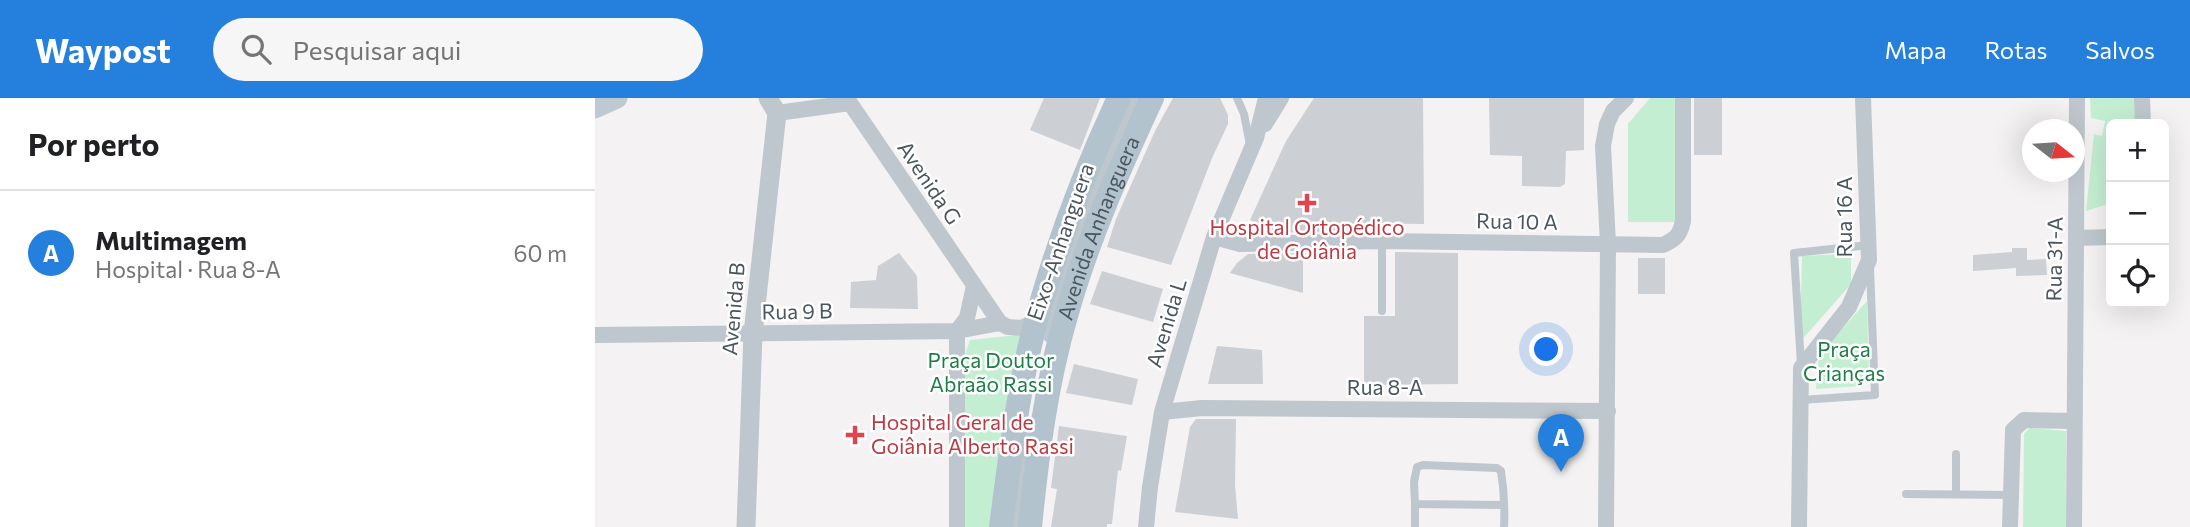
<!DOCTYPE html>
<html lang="pt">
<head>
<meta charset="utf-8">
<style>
  :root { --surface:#fff; --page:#f6f6f6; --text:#202124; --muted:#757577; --line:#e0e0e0; --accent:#2480dc }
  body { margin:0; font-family:Commissioner,sans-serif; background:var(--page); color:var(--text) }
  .controls { position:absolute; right:21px; top:21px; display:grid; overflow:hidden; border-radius:10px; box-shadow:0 7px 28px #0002 }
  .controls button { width:63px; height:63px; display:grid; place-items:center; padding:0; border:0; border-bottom:2px solid var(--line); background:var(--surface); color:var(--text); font:35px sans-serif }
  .compass { position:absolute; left:1427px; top:21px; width:63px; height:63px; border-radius:50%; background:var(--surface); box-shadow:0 7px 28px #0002; rotate:107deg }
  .you { position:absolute; left:952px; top:252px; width:24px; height:24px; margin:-18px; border:5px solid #fff; border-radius:50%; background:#1a73e8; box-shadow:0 0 0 10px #1a73e833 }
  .badge { display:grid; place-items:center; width:46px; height:46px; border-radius:50%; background:var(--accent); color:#fff; font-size:23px; font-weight:700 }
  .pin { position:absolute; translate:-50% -58px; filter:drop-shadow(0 2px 4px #0008) }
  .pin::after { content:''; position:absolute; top:37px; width:24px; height:21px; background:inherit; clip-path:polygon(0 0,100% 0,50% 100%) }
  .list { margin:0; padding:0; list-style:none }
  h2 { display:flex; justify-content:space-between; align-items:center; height:91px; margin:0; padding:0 28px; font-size:30px }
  h2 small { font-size:23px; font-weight:400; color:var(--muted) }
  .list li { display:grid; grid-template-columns:46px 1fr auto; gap:21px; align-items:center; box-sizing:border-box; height:126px; padding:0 28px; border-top:2px solid var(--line) }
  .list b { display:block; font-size:26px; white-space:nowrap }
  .list p { margin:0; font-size:23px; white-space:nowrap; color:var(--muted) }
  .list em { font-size:23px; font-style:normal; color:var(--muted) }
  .icon { flex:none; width:38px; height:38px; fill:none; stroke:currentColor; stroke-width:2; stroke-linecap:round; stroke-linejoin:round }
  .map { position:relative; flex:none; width:1595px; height:429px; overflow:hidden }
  header { display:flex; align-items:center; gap:42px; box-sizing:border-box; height:98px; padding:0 35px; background:var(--accent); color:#fff }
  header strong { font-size:33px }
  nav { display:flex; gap:38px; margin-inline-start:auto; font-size:24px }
  .search { width:490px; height:63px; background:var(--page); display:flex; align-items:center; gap:18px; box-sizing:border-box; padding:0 24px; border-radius:38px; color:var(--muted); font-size:26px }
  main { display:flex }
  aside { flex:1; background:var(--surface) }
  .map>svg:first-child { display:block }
  .green { fill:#c4eed1 }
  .building { fill:#cccfd4 }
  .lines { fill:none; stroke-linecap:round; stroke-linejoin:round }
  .service { stroke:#bec7cd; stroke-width:8 }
  .minor { stroke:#bec7cd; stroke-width:16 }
  .tertiary { stroke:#bec7cd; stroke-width:19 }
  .secondary { stroke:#bfc9d2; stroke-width:21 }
  .primary { stroke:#b3c3ce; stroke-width:24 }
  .health-dot { fill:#e0444e; stroke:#fff; stroke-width:2.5 }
  .labels { text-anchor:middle; stroke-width:5; stroke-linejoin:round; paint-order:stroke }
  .street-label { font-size:21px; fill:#4a565f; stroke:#fff }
  .health-label { font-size:21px; fill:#be3a42; stroke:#fff }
  .park-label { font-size:21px; fill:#1d7e47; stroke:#fff }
</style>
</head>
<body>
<header>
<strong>Waypost</strong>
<div class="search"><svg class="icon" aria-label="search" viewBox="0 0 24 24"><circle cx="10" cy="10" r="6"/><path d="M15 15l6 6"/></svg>Pesquisar aqui</div>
<nav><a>Mapa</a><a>Rotas</a><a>Salvos</a></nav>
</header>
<main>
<aside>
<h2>Por perto<small></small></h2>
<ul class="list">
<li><span class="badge">A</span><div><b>Multimagem</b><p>Hospital · Rua 8-A</p></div><em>60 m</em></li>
</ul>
</aside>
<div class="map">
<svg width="1595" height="429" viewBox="0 0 1595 429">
  <rect width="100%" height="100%" fill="#f4f2f2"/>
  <g class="green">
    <polygon points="1055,0 1086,0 1085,124 1033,124 1033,26"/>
    <polygon points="1495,0 1542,0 1541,26 1516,26 1516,105 1491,113 1499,36 1507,38 1510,23 1496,20"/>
    <polygon points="1250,156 1256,157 1256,186 1205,244 1207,158"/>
    <polygon points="1272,203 1274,279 1264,288 1221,291 1224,257"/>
    <polygon points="433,236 403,429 365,429 366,269 375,242"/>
    <polygon points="1435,330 1471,333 1471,429 1428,429 1429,336"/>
  </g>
  <g class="building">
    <polygon points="449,0 505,0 485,52 435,32"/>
    <polygon points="578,0 625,0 633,17 633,26 617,60 576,167 512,149 521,121 535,89 560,33"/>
    <polygon points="719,0 828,0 829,126 761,125 761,133 661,135 663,126 655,122 691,43"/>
    <polygon points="894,0 989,0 989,52 971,53 970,86 965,89 927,88 927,58 895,57"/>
    <rect x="1099" y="0" width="28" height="57"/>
    <polygon points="1417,150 1432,150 1432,162 1451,161 1452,177 1421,178 1421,170 1378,173 1378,157 1417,154"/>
    <polygon points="800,154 863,155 863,286 769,287 769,218 800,218"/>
    <polygon points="304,155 322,178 323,211 255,210 256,184 281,182 283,168"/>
    <polygon points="708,155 708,195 635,175 642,165 653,156"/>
    <rect x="1043" y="160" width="27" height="36"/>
    <polygon points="507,173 568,191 558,224 495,206"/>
    <polygon points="622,248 667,252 668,286 613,286"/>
    <polygon points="479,266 543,281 537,307 471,295"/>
    <polygon points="601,321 641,321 640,387 643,421 580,414 595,329"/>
    <polygon points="464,328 532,338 526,373 523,372 517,426 512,426 512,429 456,429 462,391 456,390"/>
  </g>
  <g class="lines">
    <g class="service">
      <polyline points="642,0 649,16 655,47"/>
      <polyline points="787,143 787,213"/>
      <path d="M 453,240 C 472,157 503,76 540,0"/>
      <polyline points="1206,266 1199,155 1274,147"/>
      <polyline points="1206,302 1280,297 1275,171"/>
      <polyline points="1311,396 1416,397"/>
      <polyline points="1361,396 1361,356"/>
      <polyline points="421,429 422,414 434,335"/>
      <polyline points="820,429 820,406"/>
      <path d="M 909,429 C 910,410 909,392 906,373 L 902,370 L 828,367 L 822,369 L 819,384 L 820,406 L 909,407"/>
    </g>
    <g class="minor">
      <polyline points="1547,0 1548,26"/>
      <polyline points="182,15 255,5 405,225"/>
      <polyline points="670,26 686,0"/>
      <path d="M 619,139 L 645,146 L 787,143 L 1068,147 C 1081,141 1085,137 1088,123 L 1088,0"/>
      <polyline points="1481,140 1516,139"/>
      <polyline points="362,233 362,429"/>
      <polyline points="362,233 372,220 379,188"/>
      <polyline points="0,237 362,233 405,225 413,229 427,230 441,223"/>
      <polyline points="567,314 607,310 1013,313"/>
      <polyline points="551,429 555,389 567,314 619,139 661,40 671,0"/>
      <polyline points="1011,429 1013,146 1008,48 1012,26 1018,13 1031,0"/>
      <polyline points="1204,429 1206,270 1254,209 1274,162 1268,0"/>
      <polyline points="1415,429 1418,332 1429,322 1479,323"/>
      <polyline points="1479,429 1482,0"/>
    </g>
    <polyline class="tertiary" points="151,429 158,236 182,15 173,0"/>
    <polyline class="secondary" points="0,10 22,0"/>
    <g class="primary">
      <path d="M 406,429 C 416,352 425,273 448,199 C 468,130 494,64 524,0"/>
      <path id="s1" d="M 435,429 C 442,358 451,287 471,218 C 492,143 524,71 557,0"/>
    </g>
  </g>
  <g class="health-dot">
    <path d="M708.5 94.5h7v7h7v7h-7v7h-7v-7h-7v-7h7z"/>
    <path d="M256.5 326.5h7v7h7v7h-7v7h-7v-7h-7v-7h7z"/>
  </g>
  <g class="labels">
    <g class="street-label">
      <text transform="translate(334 85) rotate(56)" y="7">Avenida G</text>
      <text transform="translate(1250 119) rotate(-90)" y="7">Rua 16 A</text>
      <text transform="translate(922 124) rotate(1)" y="7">Rua 10 A</text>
      <text dy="7" stroke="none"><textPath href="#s1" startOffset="308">Avenida Anhanguera</textPath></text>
      <text transform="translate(466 144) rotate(-71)" y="7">Eixo-Anhanguera</text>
      <text transform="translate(1460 161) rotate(-89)" y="7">Rua 31-A</text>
      <text transform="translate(139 211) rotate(-85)" y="7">Avenida B</text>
      <text transform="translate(202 214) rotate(-1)" y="7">Rua 9 B</text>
      <text transform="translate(572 225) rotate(-73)" y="7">Avenida L</text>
      <text x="790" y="297">Rua 8-A</text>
    </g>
    <g class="health-label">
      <text x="712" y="137">Hospital Ortopédico<tspan x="712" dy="24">de Goiânia</tspan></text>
      <text x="276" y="332" text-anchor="start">Hospital Geral de<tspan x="276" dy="24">Goiânia Alberto Rassi</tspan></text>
    </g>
    <g class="park-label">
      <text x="1249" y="259">Praça<tspan x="1249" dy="24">Crianças</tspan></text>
      <text x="396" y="270">Praça Doutor<tspan x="396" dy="24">Abraão Rassi</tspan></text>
    </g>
  </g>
</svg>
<div class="controls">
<button>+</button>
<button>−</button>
<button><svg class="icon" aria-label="locate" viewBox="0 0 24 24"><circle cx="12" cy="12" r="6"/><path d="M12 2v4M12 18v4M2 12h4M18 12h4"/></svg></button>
</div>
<svg class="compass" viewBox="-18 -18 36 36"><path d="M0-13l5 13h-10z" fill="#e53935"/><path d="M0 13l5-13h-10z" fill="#757577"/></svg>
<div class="you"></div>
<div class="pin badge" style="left:966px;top:374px">A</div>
</div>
</main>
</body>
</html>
